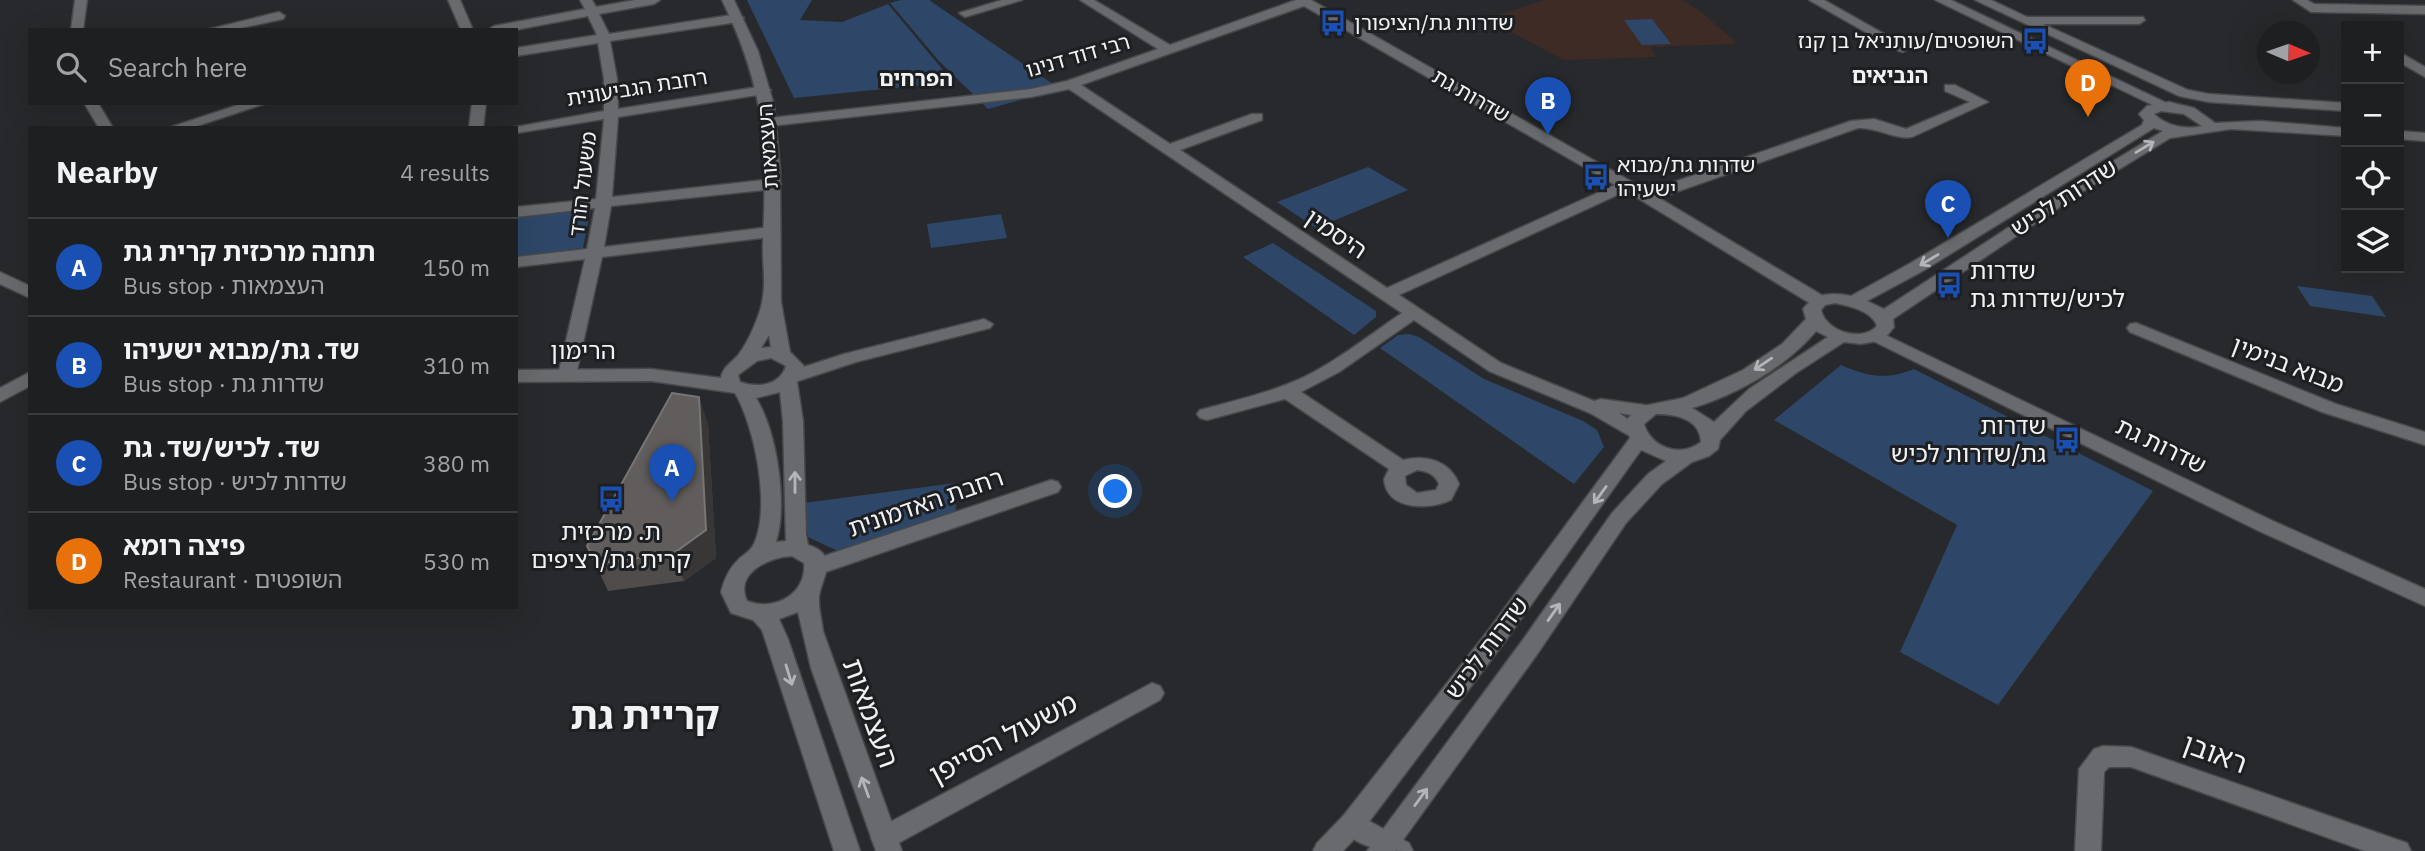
<!DOCTYPE html>
<html lang="en">
<head>
<meta charset="utf-8">
<style>
  :root { --surface:#1d1f21; --page:#2a2c2e; --text:#f1f3f6; --muted:#a0a2a5; --line:#3b3d3f; --accent:#50d674 }
  body { margin:0; font-family:"IBM Plex Sans","Noto Sans Hebrew",sans-serif; background:var(--page); color:var(--text) }
  .controls { position:absolute; right:21px; top:21px; display:grid; overflow:hidden; border-radius:0px; box-shadow:0 7px 28px #0002 }
  .controls button { width:63px; height:63px; display:grid; place-items:center; padding:0; border:0; border-bottom:2px solid var(--line); background:var(--surface); color:var(--text); font:35px sans-serif }
  .compass { position:absolute; left:2257px; top:21px; width:63px; height:63px; border-radius:50%; background:var(--surface); box-shadow:0 7px 28px #0002; rotate:92deg }
  .you { position:absolute; left:1116px; top:492px; width:24px; height:24px; margin:-18px; border:5px solid #fff; border-radius:50%; background:#1a73e8; box-shadow:0 0 0 10px #1a73e833 }
  .badge { display:grid; place-items:center; width:46px; height:46px; border-radius:50%; background:var(--accent); color:#fff; font-size:23px; font-weight:700 }
  .pin { position:absolute; translate:-50% -58px; filter:drop-shadow(0 2px 4px #0008) }
  .pin::after { content:''; position:absolute; top:37px; width:24px; height:21px; background:inherit; clip-path:polygon(0 0,100% 0,50% 100%) }
  .list { margin:0; padding:0; list-style:none }
  h2 { display:flex; justify-content:space-between; align-items:center; height:91px; margin:0; padding:0 28px; font-size:30px }
  h2 small { font-size:23px; font-weight:400; color:var(--muted) }
  .list li { display:grid; grid-template-columns:46px 1fr auto; gap:21px; align-items:center; box-sizing:border-box; height:98px; padding:0 28px; border-top:2px solid var(--line) }
  .list b { display:block; font-size:26px; white-space:nowrap }
  .list p { margin:0; font-size:23px; white-space:nowrap; color:var(--muted) }
  .list em { font-size:23px; font-style:normal; color:var(--muted) }
  .icon { flex:none; width:38px; height:38px; fill:none; stroke:currentColor; stroke-width:2; stroke-linecap:round; stroke-linejoin:round }
  .map { position:relative; flex:none; width:2425px; height:851px; overflow:hidden }
  .search { position:absolute; background:var(--surface); box-shadow:0 7px 28px #0002; left:28px; top:28px; width:490px; height:77px; display:flex; align-items:center; gap:18px; box-sizing:border-box; padding:0 24px; border-radius:0px; color:var(--muted); font-size:26px }
  .panel { position:absolute; background:var(--surface); box-shadow:0 7px 28px #0002; left:28px; top:126px; width:490px; height:483px; border-radius:0px }
  .map>svg:first-child { display:block }
  .education { fill:#3e2b26 }
  .green { fill:#2e4768 }
  .lines { fill:none; stroke-linecap:round; stroke-linejoin:round }
  .minor-casing { stroke:#46484a; stroke-width:3 }
  .tertiary-casing { stroke:#46484a; stroke-width:3 }
  .secondary-casing { stroke:#46484a; stroke-width:3 }
  .minor { fill:#686a6e; fill-rule:evenodd }
  .tertiary { fill:#686a6e; fill-rule:evenodd }
  .secondary { fill:#686a6e; fill-rule:evenodd }
  .wall { fill:#4f4c4b }
  .shaded-wall { fill:#383637 }
  .building { fill:#615d5d; stroke:#777575; stroke-width:2 }
  .oneway { stroke:#b3b5b8 }
  .labels { text-anchor:middle; stroke-width:6; stroke-linejoin:round; paint-order:stroke }
  .far-poi-label { font-size:21px; fill:#f1f2f4; stroke:#1d1f22; text-anchor:start }
  .far-street-label { font-size:21px; fill:#f1f2f4; stroke:#1d1f22 }
  .far-neighbourhood-label { font-size:21px; font-weight:bold; fill:#f1f2f4; stroke:#1d1f22 }
  .street-label { font-size:24px; fill:#f1f2f4; stroke:#1d1f22 }
  .poi-label { font-size:24px; fill:#f1f2f4; stroke:#1d1f22; text-anchor:start }
  .near-street-label { font-size:28px; fill:#f1f2f4; stroke:#1d1f22 }
  .near-district-label { font-size:38px; font-weight:bold; fill:#f1f2f4; stroke:#1d1f22 }
</style>
</head>
<body>
<div class="map">
<svg width="2425" height="851" viewBox="0 0 2425 851">
  <rect width="100%" height="100%" fill="#27292c"/>
  <polygon class="education" points="1545,0 1682,0 1699,10 1738,44 1650,47 1656,57 1564,60 1486,19"/>
  <g class="green">
    <polygon points="747,0 812,0 800,20 842,22 888,4 953,82 794,98"/>
    <polygon points="901,0 929,0 1060,89 988,109 939,61 890,3"/>
    <polygon points="1652,19 1671,44 1642,45 1624,20"/>
    <polygon points="1368,167 1408,190 1316,228 1277,202"/>
    <polygon points="591,207 583,248 516,257 516,217"/>
    <polygon points="1001,214 1007,238 931,248 927,224"/>
    <polygon points="1273,243 1376,311 1376,317 1354,335 1243,257"/>
    <polygon points="2297,286 2372,296 2386,317 2310,306"/>
    <polygon points="1409,334 1419,337 1484,379 1583,421 1597,430 1604,447 1574,484 1380,348 1398,335"/>
    <path d="M 1841,365 C 1868,377 1887,380 1914,369 L 2153,491 L 1998,705 L 1900,652 L 1957,525 L 1774,420 Z"/>
    <polygon points="955,483 956,513 842,553 808,537 804,503"/>
  </g>
  <g class="lines">
    <g class="minor-casing">
      <g id="minor">
        <polygon points="75,0 87,0 83,30 71,30"/>
        <polygon points="448,0 460,0 473,30 461,30"/>
        <polygon points="580,0 592,0 596,7 635,0 660,0 654,4 599,14 609,34 738,14 744,18 738,22 610,41 617,79 618,109 764,86 771,90 764,94 618,117 612,197 773,179 781,184 773,189 611,206 604,247 771,227 779,232 771,237 602,257 576,375 567,381 558,375 585,259 516,267 516,257 587,249 595,208 516,217 516,207 596,199 604,119 516,133 516,128 510,128 604,111 604,79 598,43 516,56 516,48 597,35 588,16 515,30 488,30 494,26 585,9"/>
        <polygon points="1002,0 1022,0 965,17 959,13"/>
        <path d="M 1080,0 L 1094,0 L 1170,45 L 1296,0 L 1311,0 L 1648,191 L 1851,121 L 1874,119 L 1906,129 L 1970,102 L 1945,91 L 1945,85 L 1955,85 L 1988,102 L 1912,137 C 1895,140 1877,127 1858,128 L 1659,198 L 1825,297 L 1828,301 L 1825,305 L 1813,305 L 1626,191 L 1399,295 L 1501,363 L 1594,401 L 1601,399 L 1645,405 L 1652,407 L 1654,411 L 1652,415 L 1645,417 L 1619,413 L 1645,431 L 1642,435 L 1628,435 L 1590,413 L 1489,371 L 1414,320 L 1339,372 L 1301,392 L 1403,460 C 1426,454 1450,461 1459,484 L 1451,500 C 1430,510 1386,511 1384,479 L 1389,469 L 1285,399 L 1207,420 L 1200,418 L 1197,414 L 1200,410 C 1230,402 1260,395 1288,384 C 1329,368 1365,338 1402,313 L 1069,89 L 1031,97 L 770,126 L 763,122 L 770,118 L 1031,89 L 1067,81 L 1158,49 ZM 1304,6 L 1615,185 L 1387,288 L 1180,150 L 1262,120 L 1262,114 L 1252,114 L 1170,144 L 1081,85 ZM 1417,470 C 1427,471 1435,474 1439,484 L 1436,490 L 1417,493 L 1406,485 L 1405,476 Z"/>
        <polygon points="1809,0 1824,0 1909,48 1903,52 1899,51"/>
        <polygon points="1975,0 1991,0 2027,17 2143,17 2145,20 2139,24 2043,24 2188,90 2209,94 2346,103 2346,111 2209,102 2179,96"/>
        <polygon points="2293,0 2307,0 2314,4 2425,6 2425,14 2311,12"/>
        <polygon points="279,12 285,16 283,19 231,30 206,30"/>
        <polygon points="2399,52 2425,67 2425,77 2399,62"/>
        <polygon points="84,103 98,103 113,128 99,128"/>
        <polygon points="244,103 267,103 191,128 168,128"/>
        <polygon points="472,103 486,103 483,128 469,128"/>
        <polygon points="984,319 993,324 990,328 856,362 792,383 783,377 785,373 844,354"/>
        <polygon points="2136,323 2336,404 2425,432 2425,445 2322,412 2130,332 2127,328 2130,324"/>
        <polygon points="1877,331 2273,521 2425,589 2425,606 2259,531 1871,340 1868,336 1871,332"/>
        <polygon points="30,372 30,386 0,402 0,388"/>
        <polygon points="1051,480 1058,482 1061,487 1058,492 817,575 809,573 806,567 809,561"/>
        <polygon points="1152,683 1160,686 1164,693 1160,700 893,846 884,850 875,846 871,838 875,830"/>
        <polygon points="2103,746 2131,747 2407,843 2411,851 2365,851 2131,767 2109,767 2104,772 2101,851 2075,851 2079,769 2094,749"/>
        <path d="M 1353,812 L 1409,843 L 1413,851 C 1387,851 1353,850 1340,823 L 1344,815 Z"/>
      </g>
    </g>
    <g class="tertiary-casing">
      <g id="tertiary">
        <path d="M 722,0 L 734,0 L 758,51 L 774,105 L 780,169 L 781,302 L 790,352 L 804,366 L 797,382 L 803,421 L 806,535 L 808,545 C 842,555 820,581 819,597 C 818,607 822,621 823,631 L 902,851 L 876,851 L 811,668 L 798,612 L 779,619 L 788,639 L 860,851 L 834,851 L 762,630 L 753,620 L 731,613 L 721,592 C 724,580 729,568 739,559 C 744,554 750,552 754,544 C 771,507 755,427 735,393 L 651,381 L 516,382 L 516,370 L 651,369 L 721,378 C 722,367 733,362 739,354 C 749,341 762,311 763,296 C 766,279 762,260 763,243 C 767,144 766,91 722,0 ZM 769,335 L 771,347 L 761,348 ZM 771,358 L 786,366 C 780,386 757,388 740,382 L 738,375 L 757,361 ZM 780,392 L 783,421 L 786,541 L 776,542 C 788,504 777,432 756,398 ZM 792,556 L 804,563 C 807,593 776,612 747,601 C 734,573 769,557 792,556 Z"/>
        <polygon points="1935,0 1951,0 2175,107 2168,111 2163,110"/>
        <polygon points="0,272 30,286 30,298 0,284"/>
      </g>
    </g>
    <g class="secondary-casing">
      <g id="secondary">
        <path d="M 2169,102 L 2194,108 L 2215,123 L 2260,121 L 2346,128 L 2346,136 L 2231,129 L 2170,138 L 2082,192 L 1893,319 L 1894,327 L 1885,338 L 1877,341 L 1861,344 L 1844,342 L 1796,373 L 1746,411 L 1720,440 L 1718,449 L 1709,456 L 1692,462 L 1662,484 L 1626,523 L 1538,653 L 1395,851 L 1367,851 L 1522,641 L 1612,513 L 1648,474 L 1666,461 L 1641,450 L 1506,640 L 1362,831 L 1343,851 L 1313,851 L 1317,843 L 1344,815 L 1490,628 L 1630,438 L 1624,423 L 1638,407 L 1683,398 L 1743,370 L 1782,344 L 1806,319 L 1803,309 C 1815,293 1832,292 1851,296 L 1909,264 L 2142,125 L 2144,120 L 2139,114 L 2147,106 ZM 2161,111 L 2184,114 L 2202,126 C 2185,130 2167,126 2154,114 ZM 2154,128 L 2163,131 L 2072,186 L 1884,309 L 1867,301 L 1921,272 ZM 1835,303 C 1850,306 1872,311 1877,326 C 1861,343 1826,331 1821,310 L 1825,305 ZM 1816,331 L 1828,337 L 1749,389 L 1714,422 L 1692,408 C 1736,395 1786,367 1816,331 ZM 1656,414 C 1676,414 1700,419 1701,442 C 1681,458 1651,448 1644,424 Z"/>
        <polygon points="2399,131 2425,133 2425,141 2399,139"/>
      </g>
    </g>
    <use href="#minor" class="minor"/>
    <use href="#tertiary" class="tertiary"/>
    <use href="#secondary" class="secondary"/>
  </g>
  <polygon class="wall" points="708,424 716,558 684,581 608,591 587,546"/>
  <polygon class="shaded-wall" points="699,397 708,424 716,558 684,581 674,553"/>
  <polygon class="building" points="672,393 699,397 706,530 674,553 596,564 587,546"/>
  <defs><path id="oneway-shaft" d="M-6 0H5M1.5-3L5.5 0L1.5 3" fill="none" stroke-width="1.6" stroke-linecap="round" stroke-linejoin="round" transform="scale(1.75)"/></defs>
  <g class="oneway">
    <use href="#oneway-shaft" transform="translate(2145 147) rotate(-31)"/>
    <use href="#oneway-shaft" transform="translate(1929 260) rotate(149)"/>
    <use href="#oneway-shaft" transform="translate(1763 364) rotate(146)"/>
    <use href="#oneway-shaft" transform="translate(795 482) rotate(-90)"/>
    <use href="#oneway-shaft" transform="translate(1600 495) rotate(126)"/>
    <use href="#oneway-shaft" transform="translate(1554 612) rotate(-55)"/>
    <use href="#oneway-shaft" transform="translate(789 675) rotate(73)"/>
    <use href="#oneway-shaft" transform="translate(865 787) rotate(-110)"/>
    <use href="#oneway-shaft" transform="translate(1421 797) rotate(-54)"/>
  </g>
  <defs>
    <g id="bus-bare" transform="scale(2.1)"><path d="M-5-6H5V4H4V6H2V4H-2V6H-4V4H-5ZM-3.5-4V0h7V-4ZM-3.5 1.2v1.5H-2V1.2ZM2 1.2v1.5H3.5V1.2Z" fill="#1a4fb4" stroke="#1d1f22" stroke-width="2.5" paint-order="stroke"/></g>
  </defs>
  <g fill-rule="evenodd">
    <use href="#bus-bare" x="1333" y="23"/>
    <use href="#bus-bare" x="2035" y="41"/>
    <use href="#bus-bare" x="1596" y="177"/>
    <use href="#bus-bare" x="1949" y="285"/>
    <use href="#bus-bare" x="2067" y="440"/>
    <use href="#bus-bare" x="611" y="499"/>
  </g>
  <g class="labels">
    <g class="far-poi-label">
      <text x="1354" y="30">שדרות גת/הציפורן</text>
      <text x="2014" y="48" text-anchor="end">השופטים/עותניאל בן קנז</text>
      <text x="1617" y="172">שדרות גת/מבוא<tspan x="1617" dy="24">ישעיהו</tspan></text>
    </g>
    <g class="far-street-label">
      <text transform="translate(1078 56) rotate(-16)" y="7">רבי דוד דנינו</text>
      <text transform="translate(637 88) rotate(-9)" y="7">רחבת הגביעונית</text>
      <text transform="translate(1471 96) rotate(30)" y="7">שדרות גת</text>
      <text transform="translate(768 146) rotate(-94)" y="7">העצמאות</text>
      <text transform="translate(583 184) rotate(-83)" y="7">משעול הורד</text>
    </g>
    <g class="far-neighbourhood-label">
      <text x="1890" y="83">הנביאים</text>
      <text x="916" y="86">הפרחים</text>
    </g>
    <g class="street-label">
      <text transform="translate(2064 198) rotate(-33)" y="8">שדרות לכיש</text>
      <text transform="translate(1336 234) rotate(34)" y="8">היסמין</text>
      <text x="583" y="359">הרימון</text>
      <text transform="translate(2288 365) rotate(21)" y="8">מבוא בנימין</text>
      <text transform="translate(2161 446) rotate(26)" y="8">שדרות גת</text>
      <text transform="translate(926 503) rotate(-19)" y="8">רחבת האדמונית</text>
      <text transform="translate(1487 648) rotate(-53)" y="8">שדרות לכיש</text>
    </g>
    <g class="poi-label">
      <text x="1970" y="279">שדרות<tspan x="1970" dy="28">לכיש/שדרות גת</tspan></text>
      <text x="2046" y="434" text-anchor="end">שדרות<tspan x="2046" dy="28">גת/שדרות לכיש</tspan></text>
      <text x="611" y="540" text-anchor="middle">ת. מרכזית<tspan x="611" dy="28">קרית גת/רציפים</tspan></text>
    </g>
    <g class="near-street-label">
      <text transform="translate(871 713) rotate(70)" y="10">העצמאות</text>
      <text transform="translate(1003 738) rotate(-28)" y="10">משעול הסייפן</text>
      <text transform="translate(2215 753) rotate(20)" y="10">ראובן</text>
    </g>
    <g class="near-district-label">
      <text x="645" y="729">קריית גת</text>
    </g>
  </g>
</svg>
<div class="controls">
<button>+</button>
<button>−</button>
<button><svg class="icon" aria-label="locate" viewBox="0 0 24 24"><circle cx="12" cy="12" r="6"/><path d="M12 2v4M12 18v4M2 12h4M18 12h4"/></svg></button>
<button><svg class="icon" aria-label="layers" viewBox="0 0 24 24"><path d="M12 4l9 5-9 5-9-5zM3 14l9 5 9-5"/></svg></button>
</div>
<svg class="compass" viewBox="-18 -18 36 36"><path d="M0-13l5 13h-10z" fill="#e53935"/><path d="M0 13l5-13h-10z" fill="#a0a2a5"/></svg>
<div class="you"></div>
<div class="pin badge" style="left:672px;top:502px;background:#1a4fb4">A</div>
<div class="pin badge" style="left:1548px;top:135px;background:#1a4fb4">B</div>
<div class="pin badge" style="left:1948px;top:238px;background:#1a4fb4">C</div>
<div class="pin badge" style="left:2088px;top:117px;background:#e8710a">D</div>
<div class="search"><svg class="icon" aria-label="search" viewBox="0 0 24 24"><circle cx="10" cy="10" r="6"/><path d="M15 15l6 6"/></svg>Search here</div>
<section class="panel">
<h2>Nearby<small>4 results</small></h2>
<ul class="list">
<li><span class="badge" style="background:#1a4fb4">A</span><div><b>תחנה מרכזית קרית גת</b><p>Bus stop · העצמאות</p></div><em>150 m</em></li>
<li><span class="badge" style="background:#1a4fb4">B</span><div><b>שד. גת/מבוא ישעיהו</b><p>Bus stop · שדרות גת</p></div><em>310 m</em></li>
<li><span class="badge" style="background:#1a4fb4">C</span><div><b>שד. לכיש/שד. גת</b><p>Bus stop · שדרות לכיש</p></div><em>380 m</em></li>
<li><span class="badge" style="background:#e8710a">D</span><div><b>פיצה רומא</b><p>Restaurant · השופטים</p></div><em>530 m</em></li>
</ul>
</section>
</div>
</body>
</html>
